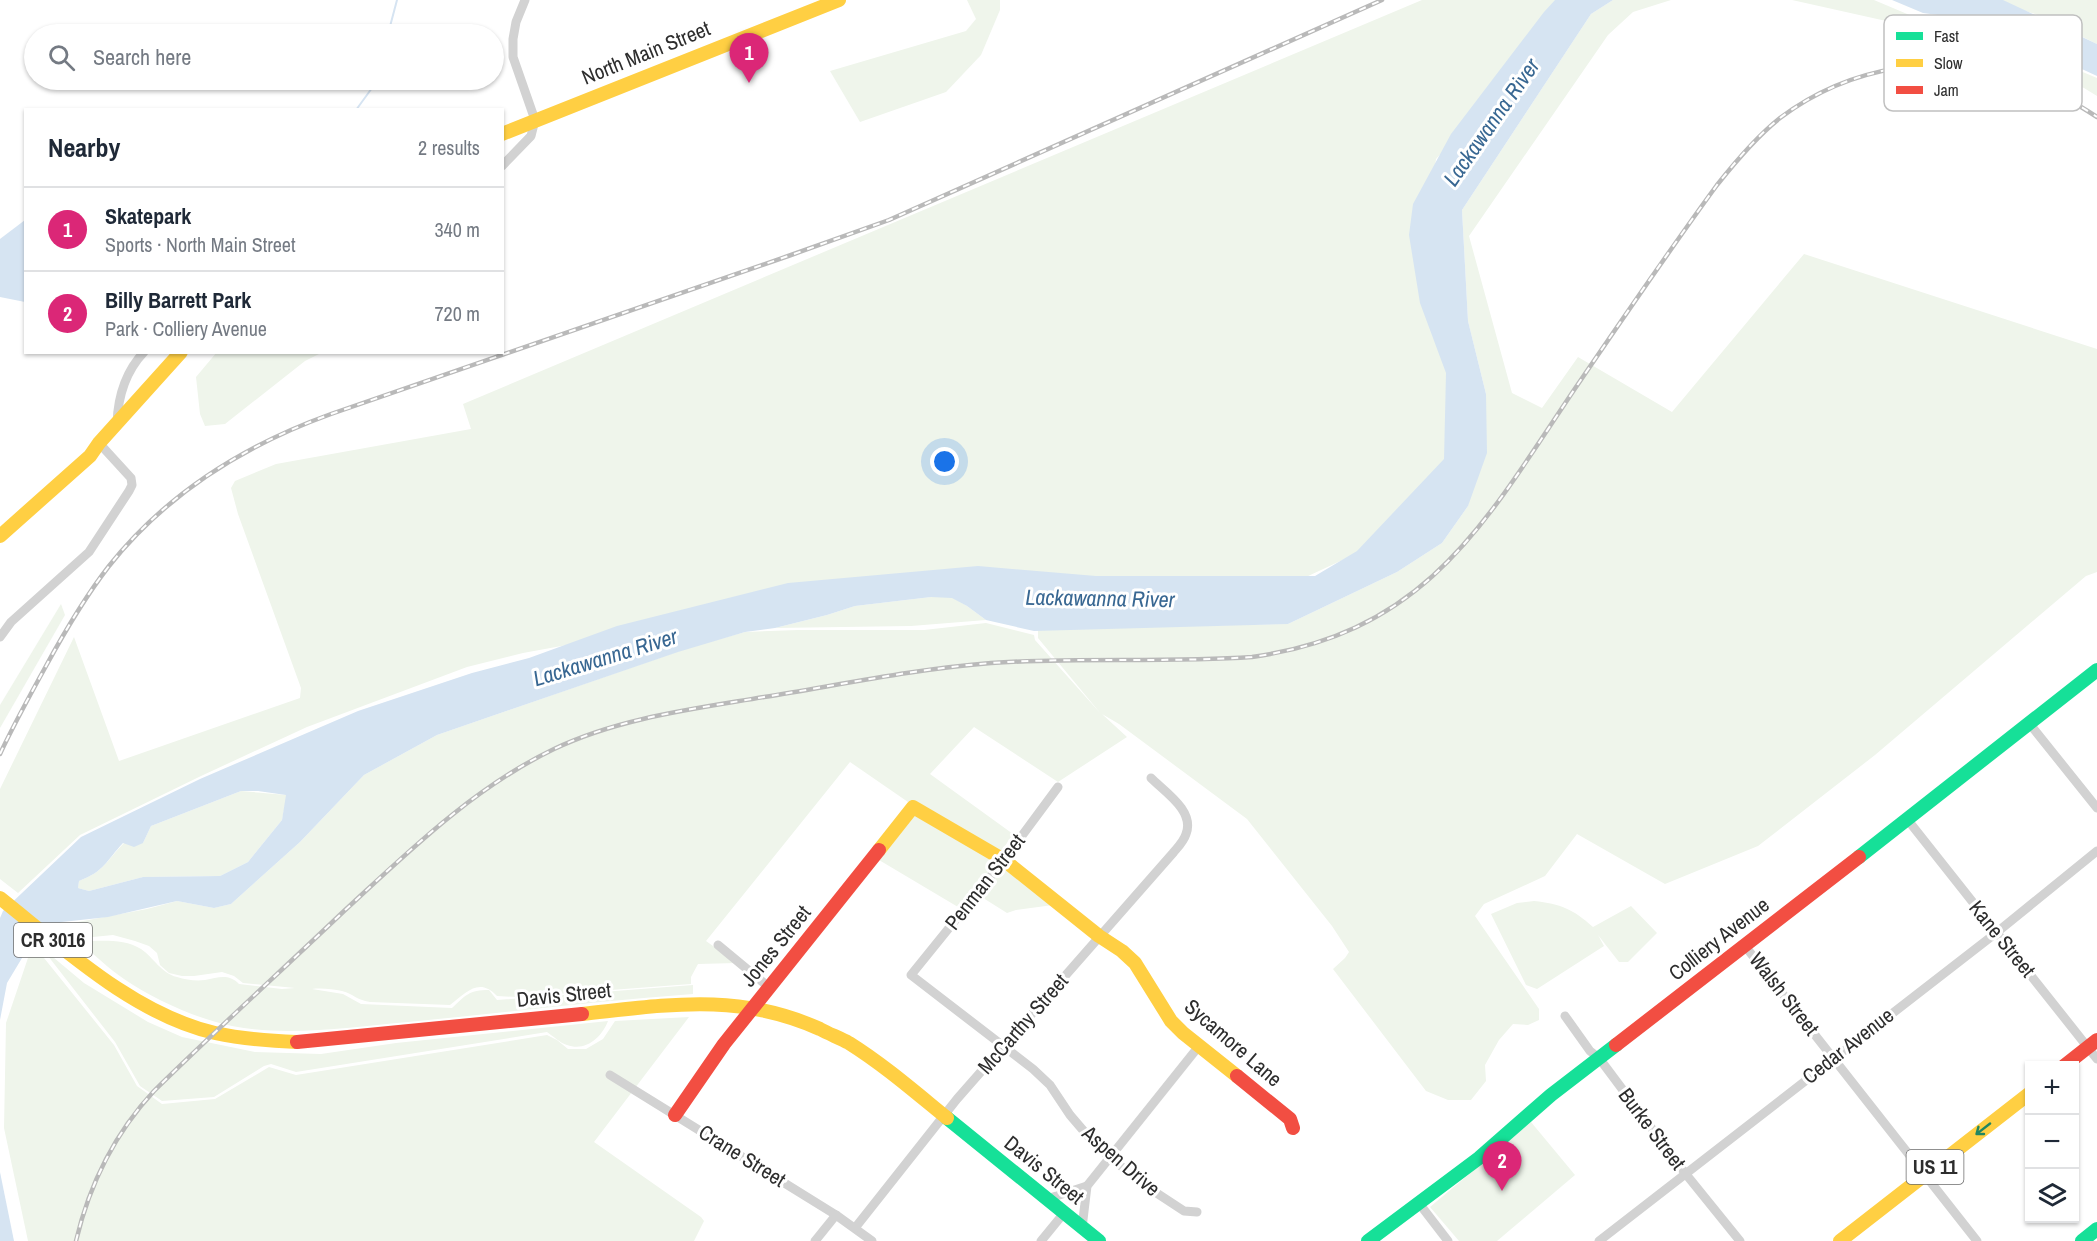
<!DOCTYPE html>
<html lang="en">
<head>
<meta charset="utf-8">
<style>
  :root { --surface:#fff; --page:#f6f6f7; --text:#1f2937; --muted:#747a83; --line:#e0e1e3; --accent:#db2777 }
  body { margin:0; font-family:"Archivo Narrow",sans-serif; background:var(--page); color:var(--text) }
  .controls { position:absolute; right:18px; bottom:18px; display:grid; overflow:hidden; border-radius:0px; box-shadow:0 2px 4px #0004 }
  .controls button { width:54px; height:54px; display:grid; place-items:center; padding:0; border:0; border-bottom:2px solid var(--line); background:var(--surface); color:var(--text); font:30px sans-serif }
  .you { position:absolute; left:945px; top:462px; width:21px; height:21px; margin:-15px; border:4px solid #fff; border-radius:50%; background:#1a73e8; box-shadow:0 0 0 9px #1a73e833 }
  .badge { display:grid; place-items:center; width:39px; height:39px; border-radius:50%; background:var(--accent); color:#fff; font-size:20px; font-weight:700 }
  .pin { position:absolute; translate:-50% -50px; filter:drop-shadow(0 2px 3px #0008) }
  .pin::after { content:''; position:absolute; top:32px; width:21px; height:18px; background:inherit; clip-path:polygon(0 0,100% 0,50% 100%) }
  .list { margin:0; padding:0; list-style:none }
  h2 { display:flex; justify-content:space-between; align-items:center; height:78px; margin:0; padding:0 24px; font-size:26px }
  h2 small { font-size:20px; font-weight:400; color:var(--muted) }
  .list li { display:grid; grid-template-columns:39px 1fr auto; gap:18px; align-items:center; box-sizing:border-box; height:84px; padding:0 24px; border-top:2px solid var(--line) }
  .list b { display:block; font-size:22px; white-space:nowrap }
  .list p { margin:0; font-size:20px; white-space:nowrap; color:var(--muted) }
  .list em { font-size:20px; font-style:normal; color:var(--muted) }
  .icon { flex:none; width:33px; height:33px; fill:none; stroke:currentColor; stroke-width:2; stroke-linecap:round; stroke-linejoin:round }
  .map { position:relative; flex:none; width:2097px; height:1241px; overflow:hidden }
  .search { position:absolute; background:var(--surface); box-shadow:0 2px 4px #0004; left:24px; top:24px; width:480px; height:66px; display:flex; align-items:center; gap:15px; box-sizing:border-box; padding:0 21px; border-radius:33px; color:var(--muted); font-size:22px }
  .panel { position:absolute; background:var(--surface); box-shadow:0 2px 4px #0004; left:24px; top:108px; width:480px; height:246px; border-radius:0px }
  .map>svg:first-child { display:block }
  .green { fill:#eff5eb }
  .water { fill:#d6e4f2; fill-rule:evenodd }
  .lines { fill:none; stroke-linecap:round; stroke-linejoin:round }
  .stream { stroke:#d6e4f2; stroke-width:2 }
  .street { stroke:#d2d2d2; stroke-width:9 }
  .fast { stroke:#16e098; stroke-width:14 }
  .slow { stroke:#ffcf43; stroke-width:14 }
  .jam { stroke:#f24e42; stroke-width:14 }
  .rail-casing { stroke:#b9b9b9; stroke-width:4.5 }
  .rail { stroke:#fff; stroke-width:2; stroke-dasharray:7; stroke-linecap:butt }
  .oneway { stroke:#228662 }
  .labels { text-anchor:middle; stroke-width:6; stroke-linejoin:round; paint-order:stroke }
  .shield { fill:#fff; stroke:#6c6c6c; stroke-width:1.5 }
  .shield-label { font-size:20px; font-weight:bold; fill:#2d2d2d }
  .street-label { font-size:21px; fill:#2d2d2d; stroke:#fff }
  .water-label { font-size:22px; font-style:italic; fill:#386792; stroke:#fff }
  .key { fill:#fff; stroke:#c0c0c0; stroke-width:1.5 }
  .key-label { font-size:16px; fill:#2d2d2d }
</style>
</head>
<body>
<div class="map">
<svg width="2097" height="1241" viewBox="0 0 2097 1241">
  <rect width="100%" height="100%" fill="#fff"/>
  <g class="green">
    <polygon points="967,0 1000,0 1000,10 981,55 946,92 860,122 830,71 966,31 976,19"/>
    <polygon points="1422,0 1578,0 1506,83 1436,159 1426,243 1454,377 1450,463 1364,550 1306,577 1067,583 704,620 523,653 467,667 307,727 201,776 80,835 18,893 0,879 0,789 74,637 119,761 300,698 301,688 238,514 231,488 235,481 276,464 471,429 463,404"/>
    <path d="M 1613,0 L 1671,0 L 1633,12 L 1608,35 L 1469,236 L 1512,393 L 1542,408 L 1578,357 L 1672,412 L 1804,254 L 2097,349 L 2097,572 L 2086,576 L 1875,755 L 1758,846 L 1665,884 L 1577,834 L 1545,876 L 1484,904 L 1475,916 L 1539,1009 L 1539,1020 L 1528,1025 L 1513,1024 L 1499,1040 L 1485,1065 L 1486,1081 L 1471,1100 L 1448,1100 L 1426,1091 L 1333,969 L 1345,958 L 1349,952 L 1332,926 L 1247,819 L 1119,724 L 1102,714 L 1127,737 L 1058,782 L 974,727 L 930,774 L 1013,834 L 995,861 L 1053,905 L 1016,910 L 1007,913 L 972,891 L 958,907 L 879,860 L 921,806 L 908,802 L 850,762 L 706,941 L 737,963 L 698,964 L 691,977 L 691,984 L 517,997 L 497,996 C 479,977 467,992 450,1005 L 370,1002 C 356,1000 354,994 342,991 C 333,989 321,988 312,989 L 343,994 L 361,1004 L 452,1008 C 466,995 469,990 489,990 L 497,1000 L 693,985 L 693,994 C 598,1001 503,1013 408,1022 C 353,1027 286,1037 232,1026 C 197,1019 153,999 124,979 C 109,969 96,956 82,944 L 82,941 C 101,941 124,938 141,949 C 154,958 161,973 177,977 C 186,980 196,981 205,980 C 218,978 228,973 239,984 L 282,989 L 295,988 L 243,983 L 234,976 L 222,972 L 194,976 L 182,976 L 169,973 L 160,965 L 157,953 L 149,946 L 135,941 L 113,935 L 83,938 L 62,925 L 147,909 L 177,901 L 214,908 L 231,904 L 300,842 L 364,775 L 437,735 L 688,648 L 745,632 L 798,630 L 924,630 L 986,623 L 1034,635 L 1035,640 L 1101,714 L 1038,638 L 1038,629 L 1288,624 L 1397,572 L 1442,543 L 1468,506 L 1486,394 L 1468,321 L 1462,210 L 1591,14 Z"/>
    <polygon points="1792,0 1874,0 1919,19 1970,25 2097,78 2097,96 2084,88 1940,33"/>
    <polygon points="1991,0 2097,0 2097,44 2038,15"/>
    <polygon points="217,352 321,352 321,353 305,361 225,424 205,426 200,414 196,377"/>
    <polygon points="931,597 952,597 967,606 986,620 911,626 775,628 827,615 855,606"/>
    <polygon points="61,604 65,615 0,728 0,705"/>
    <path d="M 241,791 L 287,795 L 282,820 L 248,862 L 220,876 L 143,877 L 89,891 L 78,888 L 79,881 C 105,871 106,861 124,843 L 143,843 L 151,826 Z"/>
    <path d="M 1534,901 C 1561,904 1573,909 1593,927 L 1631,906 L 1657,933 L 1628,962 L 1619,962 L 1598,935 L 1604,946 L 1537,989 L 1526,985 L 1491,914 L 1517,903 Z"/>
    <path d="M 41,947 L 84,983 L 148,1022 L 182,1037 L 255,1052 L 321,1054 L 396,1043 L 608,1021 C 602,1037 586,1052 567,1045 C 560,1043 553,1036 547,1032 L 296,1072 L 271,1064 L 264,1066 L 214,1097 L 162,1101 L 140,1086 L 115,1042 Z"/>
    <polygon points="36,948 114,1045 137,1086 162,1104 215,1099 269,1067 296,1075 547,1035 557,1040 568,1049 586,1049 603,1039 615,1021 689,1017 594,1142 701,1217 704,1221 694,1241 28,1241 4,1128 6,1023 31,949"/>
    <polygon points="1531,1122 1575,1175 1497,1241 1459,1241 1430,1207"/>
  </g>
  <g class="water">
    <path d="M 1555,0 L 1613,0 L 1591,14 L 1462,210 L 1468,321 L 1486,394 L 1487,453 L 1468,506 L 1442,543 L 1397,572 L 1288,624 L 1034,631 L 986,620 L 967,606 L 952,598 L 931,597 L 855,606 L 827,615 L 775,628 L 745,632 L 678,652 L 437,735 L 364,775 L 300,842 L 231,904 L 214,908 L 177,901 L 108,917 L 62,922 L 54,925 L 28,948 L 7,983 L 0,1020 L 0,918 L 3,911 L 81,837 L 200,779 L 358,711 L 472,673 L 529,658 L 617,626 L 788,583 L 978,566 L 1096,576 L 1315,576 L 1357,551 L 1444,459 L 1446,373 L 1420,303 L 1409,235 L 1413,204 L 1451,134 L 1544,12 ZM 241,791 L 258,791 L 286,795 L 282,820 L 248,862 L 220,876 L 143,877 L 89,891 L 78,888 L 79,881 C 105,871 106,861 123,843 L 134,847 L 143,843 L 151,826 Z"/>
    <polygon points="1892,0 2003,0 2097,44 2097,76 1976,20 1923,13"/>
    <polygon points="25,220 25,302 0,297 0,239"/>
    <polygon points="0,1172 14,1241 0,1241"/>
  </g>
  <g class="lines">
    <g class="stream">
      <polyline points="388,34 397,0"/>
      <polyline points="356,110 372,88 375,80"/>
    </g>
    <g class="street">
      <polyline points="502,166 531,136 535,120 513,57 513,39 516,22 525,0"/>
      <path d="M 117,423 C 118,397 126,371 144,352"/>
      <polyline points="0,637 11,622 89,552 129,491 132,485 131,478 99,443"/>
      <polyline points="2029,723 2097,808"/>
      <polyline points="1058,787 1004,860 911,975 1033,1069 1050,1085 1070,1115 1088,1136 1109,1157 1152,1190 1184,1211 1197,1212"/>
      <polyline points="1907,819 2097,1059"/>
      <polyline points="718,945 770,988"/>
      <polyline points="1745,946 1977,1241"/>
      <polyline points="1565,1016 1590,1051 1599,1058 1685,1173 1740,1241"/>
      <polyline points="610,1075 836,1215 872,1241"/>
      <polyline points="1047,1199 1087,1186"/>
      <polyline points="1418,1202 1448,1241"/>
      <path d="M 855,1228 L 957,1099 L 1173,853 C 1178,847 1184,841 1186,834 C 1195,811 1165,792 1151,778"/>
      <polyline points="1082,1228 1087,1186 1199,1046"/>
      <polyline points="815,1241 836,1215"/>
      <polyline points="1041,1241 1064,1213"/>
      <polyline points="1599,1241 1996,933 2097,851"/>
    </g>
    <g class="fast">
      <polyline points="1859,857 2097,670"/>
      <polyline points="947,1118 1099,1241"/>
      <polyline points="1368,1241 1479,1158 1551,1095 1616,1045"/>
      <polyline points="2082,1241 2097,1229"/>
    </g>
    <g class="slow">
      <polyline points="502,134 839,0"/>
      <polyline points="0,536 90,456 99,443 181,352"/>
      <polyline points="879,850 913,807 1004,860 1099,936 1122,951 1135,963 1171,1021 1183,1033 1237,1076"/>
      <path d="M 0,898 C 63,948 135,1015 215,1033 C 243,1039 269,1041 297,1042"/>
      <path d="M 582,1014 C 667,1005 738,992 820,1029 C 829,1034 840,1038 849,1043 C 884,1065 915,1092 947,1118"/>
      <polyline points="1840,1241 2030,1093"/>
    </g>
    <g class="jam">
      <polyline points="297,1042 582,1014"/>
      <polyline points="1616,1045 1859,857"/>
      <polyline points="2064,1066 2097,1040"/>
      <polyline points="1237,1076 1290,1119 1293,1128"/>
      <polyline points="675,1115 724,1044 879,850"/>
    </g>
    <g class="rail-casing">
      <g id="rail">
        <path d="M 0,754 C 14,724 30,695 46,666 C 65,631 85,597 109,566 C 167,493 245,445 331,414 L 791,255 L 889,220 L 1382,0"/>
        <path d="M 76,1241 C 89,1186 115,1133 154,1091 C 216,1030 280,972 343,912 C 408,852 473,788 554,749 C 619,718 693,709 764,697 C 839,685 915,669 991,663 C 1078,657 1165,663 1252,657 C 1427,632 1484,524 1574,390 C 1621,321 1668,252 1717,185 C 1736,161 1756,137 1780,118 C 1849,66 1942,50 2024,79 C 2050,88 2074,102 2097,117"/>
      </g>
    </g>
    <use href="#rail" class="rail"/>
  </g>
  <defs><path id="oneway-shaft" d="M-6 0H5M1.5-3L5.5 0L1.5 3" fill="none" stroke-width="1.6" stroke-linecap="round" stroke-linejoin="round" transform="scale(1.5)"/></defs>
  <use class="oneway" href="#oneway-shaft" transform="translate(1983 1129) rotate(142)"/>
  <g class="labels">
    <g class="shield">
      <rect x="14" y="923" width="78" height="34" rx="4.5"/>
      <rect x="1906.5" y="1150" width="57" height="34" rx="4.5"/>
    </g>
    <g class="shield-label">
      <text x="53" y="947">CR 3016</text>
      <text x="1935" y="1174">US 11</text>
    </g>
    <g class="street-label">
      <text transform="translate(646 53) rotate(-22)" y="7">North Main Street</text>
      <text transform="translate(985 882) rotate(-52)" y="7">Penman Street</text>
      <text transform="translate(1719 939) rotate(-38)" y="7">Colliery Avenue</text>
      <text transform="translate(2002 939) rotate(51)" y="7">Kane Street</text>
      <text transform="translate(776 946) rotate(-51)" y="7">Jones Street</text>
      <text transform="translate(1784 994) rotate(52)" y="7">Walsh Street</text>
      <text transform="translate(564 995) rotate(-6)" y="7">Davis Street</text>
      <text transform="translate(1023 1024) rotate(-49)" y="7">McCarthy Street</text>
      <text transform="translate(1233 1043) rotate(41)" y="7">Sycamore Lane</text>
      <text transform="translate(1848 1046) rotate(-38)" y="7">Cedar Avenue</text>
      <text transform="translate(1652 1129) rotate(53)" y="7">Burke Street</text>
      <text transform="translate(742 1156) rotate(32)" y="7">Crane Street</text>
      <text transform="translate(1121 1161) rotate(41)" y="7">Aspen Drive</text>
      <text transform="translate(1044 1170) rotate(39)" y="7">Davis Street</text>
    </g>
    <g class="water-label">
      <text transform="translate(1491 122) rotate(-55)" y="8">Lackawanna River</text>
      <text transform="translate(1100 598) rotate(1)" y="8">Lackawanna River</text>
      <text transform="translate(605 657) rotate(-17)" y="8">Lackawanna River</text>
    </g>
  </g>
  <rect x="1884" y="15" width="198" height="96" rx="9" class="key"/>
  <rect x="1896" y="32" width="27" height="8" fill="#16e098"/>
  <rect x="1896" y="59" width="27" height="8" fill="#ffcf43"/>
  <rect x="1896" y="86" width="27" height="8" fill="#f24e42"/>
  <g class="key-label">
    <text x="1934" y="42">Fast</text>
    <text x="1934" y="69">Slow</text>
    <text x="1934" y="96">Jam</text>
  </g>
</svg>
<div class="controls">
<button>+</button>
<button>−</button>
<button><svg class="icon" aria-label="layers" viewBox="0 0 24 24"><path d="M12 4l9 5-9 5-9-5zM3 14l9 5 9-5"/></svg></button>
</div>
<div class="you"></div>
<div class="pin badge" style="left:749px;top:83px">1</div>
<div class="pin badge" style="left:1502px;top:1191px">2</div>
<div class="search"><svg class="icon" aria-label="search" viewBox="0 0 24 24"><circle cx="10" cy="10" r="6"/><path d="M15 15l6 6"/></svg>Search here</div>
<section class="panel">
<h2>Nearby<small>2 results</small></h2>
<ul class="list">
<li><span class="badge">1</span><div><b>Skatepark</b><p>Sports · North Main Street</p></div><em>340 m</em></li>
<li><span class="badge">2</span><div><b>Billy Barrett Park</b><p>Park · Colliery Avenue</p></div><em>720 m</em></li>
</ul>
</section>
</div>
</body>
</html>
